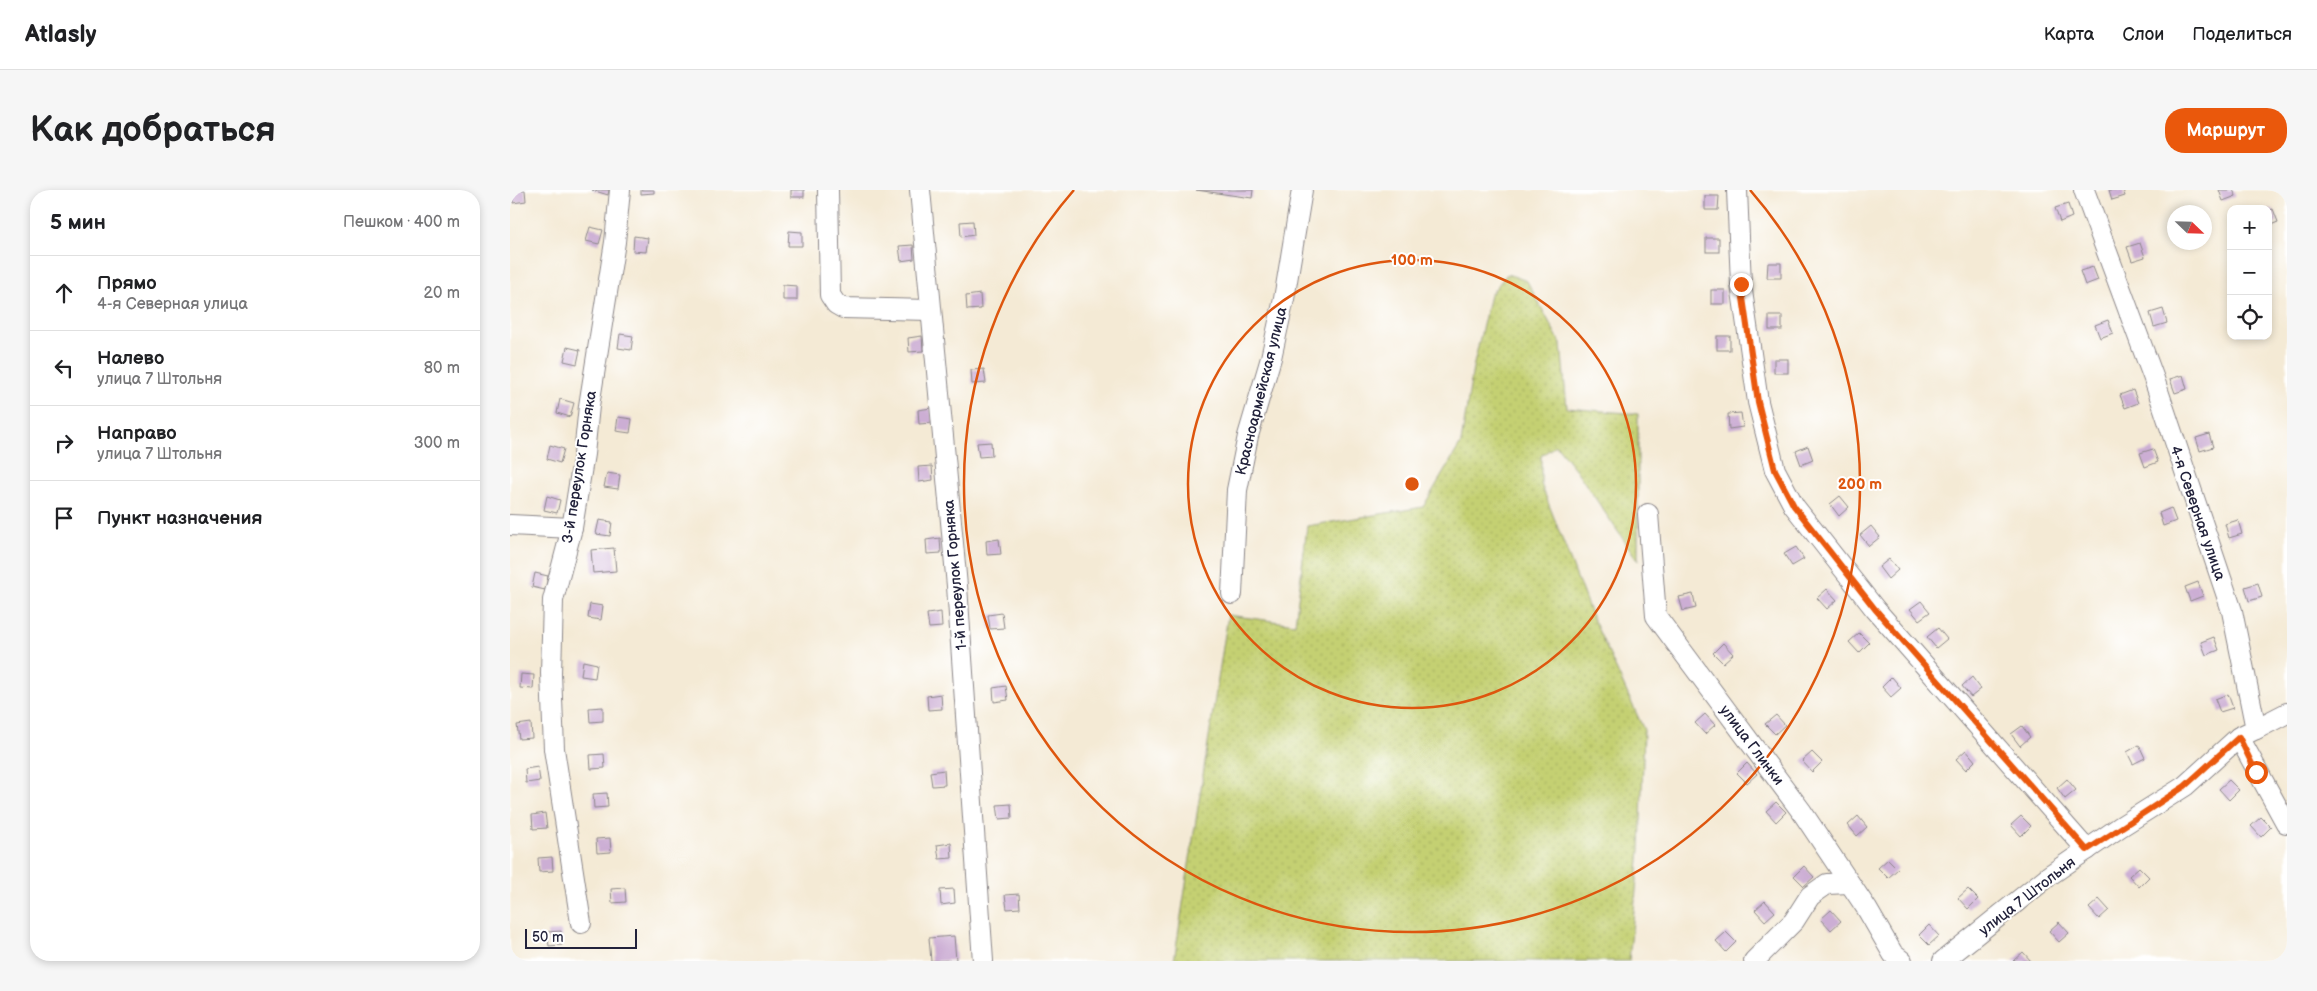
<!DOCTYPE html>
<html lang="ru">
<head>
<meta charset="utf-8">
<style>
  :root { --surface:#fff; --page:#f6f6f6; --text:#202124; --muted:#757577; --line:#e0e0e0; --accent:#ea580c }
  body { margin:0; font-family:"Balsamiq Sans",sans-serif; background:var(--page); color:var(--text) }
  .controls { position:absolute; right:15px; top:15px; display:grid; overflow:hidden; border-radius:10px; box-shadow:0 2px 8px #0003 }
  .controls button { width:45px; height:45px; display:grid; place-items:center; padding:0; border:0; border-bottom:1px solid var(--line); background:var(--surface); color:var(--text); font:25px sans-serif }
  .compass { position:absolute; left:1657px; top:15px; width:45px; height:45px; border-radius:50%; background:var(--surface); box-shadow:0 2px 8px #0003; rotate:113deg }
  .scale { position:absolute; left:15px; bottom:12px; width:112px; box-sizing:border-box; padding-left:5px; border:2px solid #22223b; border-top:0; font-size:14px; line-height:18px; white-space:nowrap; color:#22223b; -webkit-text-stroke:4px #fff; paint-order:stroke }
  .stop { position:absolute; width:15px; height:15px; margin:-11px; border:4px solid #ea580c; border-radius:50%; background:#fff }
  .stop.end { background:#ea580c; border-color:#fff; box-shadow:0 1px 5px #0008 }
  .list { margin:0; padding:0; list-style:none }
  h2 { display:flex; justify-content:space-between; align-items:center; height:65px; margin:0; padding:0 20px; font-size:21px }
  h2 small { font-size:16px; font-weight:400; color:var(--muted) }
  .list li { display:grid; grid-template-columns:32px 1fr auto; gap:15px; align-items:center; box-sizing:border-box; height:75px; padding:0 20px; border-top:1px solid var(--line) }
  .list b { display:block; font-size:19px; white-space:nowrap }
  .list p { margin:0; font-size:16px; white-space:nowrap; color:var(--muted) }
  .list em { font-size:16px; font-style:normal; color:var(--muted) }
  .icon { flex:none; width:28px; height:28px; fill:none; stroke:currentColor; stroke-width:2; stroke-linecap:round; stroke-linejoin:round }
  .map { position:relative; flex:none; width:1777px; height:771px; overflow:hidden; border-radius:20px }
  header { display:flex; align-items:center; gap:30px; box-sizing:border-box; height:70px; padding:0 25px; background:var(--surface); border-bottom:1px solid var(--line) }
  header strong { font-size:24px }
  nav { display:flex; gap:28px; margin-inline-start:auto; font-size:18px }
  .intro { display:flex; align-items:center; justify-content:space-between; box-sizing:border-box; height:120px; padding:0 30px }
  h1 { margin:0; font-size:35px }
  .button { padding:12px 22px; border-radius:20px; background:var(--accent); color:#fff; font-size:18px; font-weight:700 }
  main { display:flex; gap:30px; padding:0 30px }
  aside { flex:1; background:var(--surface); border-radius:20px; box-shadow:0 2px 8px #0003 }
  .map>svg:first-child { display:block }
  .grass { fill:url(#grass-dots); stroke:#737956 }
  .building { fill:#ccaed4 }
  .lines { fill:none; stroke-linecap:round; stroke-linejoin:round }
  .minor-casing { stroke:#8b8688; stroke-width:22 }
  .minor { stroke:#fff; stroke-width:20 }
  .route { stroke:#ea580c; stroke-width:6 }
  .ring { fill:none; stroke:#de560e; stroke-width:2.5 }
  .labels { text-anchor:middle; stroke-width:4; stroke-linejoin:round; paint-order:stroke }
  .street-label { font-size:15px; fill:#22223b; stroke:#fff }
  .centre { fill:#de560e; stroke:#fff; stroke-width:2.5 }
  .ring-label { font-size:15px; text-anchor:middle; font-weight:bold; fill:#de560e; stroke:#fff; stroke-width:4; stroke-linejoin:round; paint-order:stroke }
</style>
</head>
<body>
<header>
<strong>Atlasly</strong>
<nav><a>Карта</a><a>Слои</a><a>Поделиться</a></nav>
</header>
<div class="intro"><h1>Как добраться</h1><a class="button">Маршрут</a></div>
<main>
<aside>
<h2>5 мин<small>Пешком · 400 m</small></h2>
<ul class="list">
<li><svg class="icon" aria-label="ahead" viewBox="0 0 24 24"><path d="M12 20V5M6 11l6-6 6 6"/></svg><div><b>Прямо</b><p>4-я Северная улица</p></div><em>20 m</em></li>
<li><svg class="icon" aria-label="left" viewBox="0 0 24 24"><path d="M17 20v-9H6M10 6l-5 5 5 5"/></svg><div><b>Налево</b><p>улица 7 Штольня</p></div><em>80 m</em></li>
<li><svg class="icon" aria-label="right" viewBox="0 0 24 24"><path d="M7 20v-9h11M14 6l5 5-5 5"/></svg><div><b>Направо</b><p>улица 7 Штольня</p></div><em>300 m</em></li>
<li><svg class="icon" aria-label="arrive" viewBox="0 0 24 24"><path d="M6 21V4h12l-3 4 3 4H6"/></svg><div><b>Пункт назначения</b></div></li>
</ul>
</aside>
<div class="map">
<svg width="1777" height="771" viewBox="0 0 1777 771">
  <defs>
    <pattern id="grass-dots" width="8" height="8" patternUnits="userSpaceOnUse" patternTransform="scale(1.25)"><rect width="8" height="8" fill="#c4d072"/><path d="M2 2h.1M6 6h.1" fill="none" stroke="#a8b264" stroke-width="1.8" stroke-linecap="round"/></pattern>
  </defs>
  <rect width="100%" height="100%" fill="#fff"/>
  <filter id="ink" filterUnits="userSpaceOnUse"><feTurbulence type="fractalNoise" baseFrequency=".02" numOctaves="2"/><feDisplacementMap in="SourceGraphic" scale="10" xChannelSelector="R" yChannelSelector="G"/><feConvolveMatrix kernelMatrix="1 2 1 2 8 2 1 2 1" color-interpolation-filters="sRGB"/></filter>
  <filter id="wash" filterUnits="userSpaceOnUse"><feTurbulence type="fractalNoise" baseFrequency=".0096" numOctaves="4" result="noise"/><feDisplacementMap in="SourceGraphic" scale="20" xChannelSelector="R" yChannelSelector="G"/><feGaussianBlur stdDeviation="1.12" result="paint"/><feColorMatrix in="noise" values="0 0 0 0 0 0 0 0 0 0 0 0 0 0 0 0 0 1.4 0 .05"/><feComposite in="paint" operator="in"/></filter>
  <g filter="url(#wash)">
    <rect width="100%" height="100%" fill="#f4ead5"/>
    <polygon class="grass" points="997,84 1017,91 1051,154 1057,218 1128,224 1128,371 1066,280 1046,255 1031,266 1031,294 1081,424 1134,540 1130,660 1119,771 664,771 718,425 785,434 797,336 913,317 951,253 963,178 980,105"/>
    <g id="blocks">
      <g class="building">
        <polygon points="2,0 15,0 16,11 3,13"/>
        <polygon points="82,0 99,0 98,5"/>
        <polygon points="131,0 144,0 144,3 131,4"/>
        <rect x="281" y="0" width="13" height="7"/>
        <polygon points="686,0 743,0 742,8"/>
        <polygon points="1599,0 1613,0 1615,6 1602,10"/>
        <polygon points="1709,0 1723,0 1726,6 1713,11"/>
        <polygon points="1195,6 1209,6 1208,20 1195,20"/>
        <polygon points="1558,14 1562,27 1550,32 1545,18"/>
        <polygon points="1763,19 1768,32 1758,36 1758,21"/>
        <polygon points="463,31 464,45 451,47 450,32"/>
        <polygon points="80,37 93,40 89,54 76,51"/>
        <polygon points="279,41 292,42 292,56 278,56"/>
        <polygon points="124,46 138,48 136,62 123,61"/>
        <rect x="1196" y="48" width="13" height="14"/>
        <polygon points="1630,53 1635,67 1622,71 1617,57"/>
        <polygon points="403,55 404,69 391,71 389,56"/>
        <polygon points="1258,73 1271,73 1271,88 1257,88"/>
        <polygon points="1583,77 1588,90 1575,95 1570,81"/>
        <polygon points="273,95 287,96 287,110 273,110"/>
        <rect x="1201" y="100" width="14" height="14"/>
        <polygon points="470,104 471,119 457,120 456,106"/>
        <polygon points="1653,119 1657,133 1644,137 1640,123"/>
        <rect x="1259" y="126" width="13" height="14"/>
        <polygon points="1598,130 1603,143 1590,148 1585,135"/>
        <polygon points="110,144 123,146 121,160 108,158"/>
        <polygon points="412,146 413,161 399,162 398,148"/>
        <rect x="1207" y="146" width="13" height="14"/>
        <polygon points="57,157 70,160 67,174 54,171"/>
        <rect x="1264" y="169" width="14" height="14"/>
        <polygon points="474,179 476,193 462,194 461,180"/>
        <polygon points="1673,185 1677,199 1665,203 1660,189"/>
        <polygon points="1623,200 1628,213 1615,218 1610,205"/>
        <polygon points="50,209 64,213 60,227 47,223"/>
        <polygon points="421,218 423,233 409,234 408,220"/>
        <polygon points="1231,223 1233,237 1219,239 1218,224"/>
        <polygon points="108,227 122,229 120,243 106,241"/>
        <polygon points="1699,244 1703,257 1690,261 1686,248"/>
        <polygon points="481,252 482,266 469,267 467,253"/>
        <polygon points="40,255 54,259 50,273 37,269"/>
        <polygon points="1298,256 1303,270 1291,275 1286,261"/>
        <polygon points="1643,259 1648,272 1635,277 1630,263"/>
        <polygon points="422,276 423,290 409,292 408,277"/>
        <polygon points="97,283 110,285 108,299 94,297"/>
        <polygon points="37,306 50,310 47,323 34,320"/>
        <polygon points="1330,306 1339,317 1329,326 1320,314"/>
        <polygon points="1661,318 1666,331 1653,336 1649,323"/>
        <polygon points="89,330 102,332 100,346 86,344"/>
        <polygon points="1728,330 1732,344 1719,348 1715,334"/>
        <polygon points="1361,336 1370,347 1359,356 1350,345"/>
        <polygon points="430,348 431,363 417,364 416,350"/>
        <polygon points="489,349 491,364 477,365 476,351"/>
        <polygon points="1286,357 1294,369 1282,376 1274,364"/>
        <polygon points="104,358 106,381 83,383 81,360"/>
        <polygon points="1379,369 1388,380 1378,389 1369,377"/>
        <polygon points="25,383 38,386 35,400 22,397"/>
        <polygon points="1688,392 1693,406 1680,411 1675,397"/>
        <polygon points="1748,393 1752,407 1739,411 1735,397"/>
        <polygon points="1317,399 1327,410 1317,419 1307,408"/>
        <polygon points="1183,404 1186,418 1173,421 1169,407"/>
        <polygon points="1411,411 1420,422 1409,430 1400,419"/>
        <polygon points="80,414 93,416 91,430 78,428"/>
        <polygon points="431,422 432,437 419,438 417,424"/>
        <polygon points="492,423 494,438 480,439 478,425"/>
        <polygon points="1428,438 1437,449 1426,458 1417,447"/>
        <polygon points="1349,443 1359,453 1349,463 1339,452"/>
        <polygon points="1704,447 1709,460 1696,465 1691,452"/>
        <polygon points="1213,453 1223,464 1213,473 1203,463"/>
        <polygon points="73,471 87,474 85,488 71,486"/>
        <polygon points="11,484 24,485 23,499 10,498"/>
        <polygon points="1382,487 1391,498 1381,507 1372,497"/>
        <polygon points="1462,487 1471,499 1461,507 1452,496"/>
        <polygon points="496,496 498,510 484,512 483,498"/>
        <polygon points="431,504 432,519 418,520 417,506"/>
        <polygon points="1718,504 1723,518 1710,522 1705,509"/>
        <polygon points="93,517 93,531 80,532 79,518"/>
        <polygon points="1195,524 1205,535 1195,544 1185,533"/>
        <polygon points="1266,525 1275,535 1265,544 1255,534"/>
        <polygon points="21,533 22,548 9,549 7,535"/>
        <polygon points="1512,536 1520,547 1510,556 1501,544"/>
        <polygon points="1629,555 1635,568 1623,574 1617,562"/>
        <polygon points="1456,560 1465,571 1456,580 1446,569"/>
        <polygon points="1302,562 1312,572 1302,582 1292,571"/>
        <polygon points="94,564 95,578 81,579 80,565"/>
        <polygon points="1237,573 1247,584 1237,593 1227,583"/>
        <polygon points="28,577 30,591 16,593 15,579"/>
        <polygon points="434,580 435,595 422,596 420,582"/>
        <polygon points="1557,589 1566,600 1555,609 1547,598"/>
        <polygon points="1719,590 1729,600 1719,610 1709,599"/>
        <polygon points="97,603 98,617 84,618 83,604"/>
        <polygon points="1266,612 1276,622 1266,632 1256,621"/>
        <polygon points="501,614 502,628 489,629 487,615"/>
        <polygon points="35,623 37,638 23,639 22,625"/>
        <polygon points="1348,626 1357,637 1347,646 1338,635"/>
        <polygon points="1511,626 1521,636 1511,646 1501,635"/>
        <polygon points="1751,627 1761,637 1751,647 1741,636"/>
        <polygon points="100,648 101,662 87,663 86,649"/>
        <polygon points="441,653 442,668 429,669 427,655"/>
        <polygon points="42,667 43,681 29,682 28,668"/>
        <polygon points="1378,669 1388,679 1378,688 1368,678"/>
        <polygon points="1294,676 1304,687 1294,696 1284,686"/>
        <polygon points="1629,677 1639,687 1629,697 1619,686"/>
        <polygon points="115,698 116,712 102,713 101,699"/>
        <polygon points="444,699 445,713 431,715 430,700"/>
        <polygon points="1458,699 1468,709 1458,719 1448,708"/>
        <polygon points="509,704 510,718 497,719 495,705"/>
        <polygon points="1589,709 1599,720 1589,729 1579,718"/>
        <polygon points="1255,711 1265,722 1255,731 1245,720"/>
        <polygon points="1321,720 1331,731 1321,740 1311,729"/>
        <polygon points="1549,732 1559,743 1549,752 1539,741"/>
        <polygon points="1419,735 1429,746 1419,755 1409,745"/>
        <polygon points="51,741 52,755 39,756 37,742"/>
        <polygon points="1216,742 1226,752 1216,762 1206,751"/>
        <polygon points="444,746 446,770 421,771 419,748"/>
        <polygon points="1513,762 1521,771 1503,771"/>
      </g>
    </g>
  </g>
  <g filter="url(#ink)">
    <use href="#blocks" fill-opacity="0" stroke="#8b8688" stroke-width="1"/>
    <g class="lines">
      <g class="minor-casing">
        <g id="minor">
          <polyline points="318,0 320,105 326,114 333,118 420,120"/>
          <polyline points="410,0 447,396 473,771"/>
          <polyline points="1227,0 1231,94 1248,212 1265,280 1284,316 1365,419 1577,660"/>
          <polyline points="1574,0 1644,189 1722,421 1746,539 1729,547 1776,633"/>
          <polyline points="1138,324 1146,426 1292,622 1357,719 1383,764 1392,771"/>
          <polyline points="0,335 62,338"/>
          <polyline points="722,404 727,300 738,246 761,168 774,109 792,0"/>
          <polyline points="1746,539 1777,523"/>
          <polyline points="71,733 44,559 41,483 43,410 62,338 74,264 79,216 105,52 110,0"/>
          <polyline points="1244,771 1284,731 1300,706 1317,694 1339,693"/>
          <polyline points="1433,771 1540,685 1610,637 1675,596 1729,547"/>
        </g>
      </g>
      <use href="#minor" class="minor"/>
    </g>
  </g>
  <g class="lines" filter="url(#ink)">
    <polyline class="route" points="1231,94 1248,212 1265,280 1284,316 1365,419 1577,660 1675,596 1729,547 1746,582"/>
  </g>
  <g class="ring">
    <circle cx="902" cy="294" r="224"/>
    <path d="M1240 0A448 448 0 1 1 564 0"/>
  </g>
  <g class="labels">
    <g class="street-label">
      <text transform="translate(751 201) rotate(-76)" y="5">Красноармейская улица</text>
      <text transform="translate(69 277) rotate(-81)" y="5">3-й переулок Горняка</text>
      <text transform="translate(1688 323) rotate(71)" y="5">4-я Северная улица</text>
      <text transform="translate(445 385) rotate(-95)" y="5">1-й переулок Горняка</text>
      <text transform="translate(1242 555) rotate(53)" y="5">улица Глинки</text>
      <text transform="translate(1517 706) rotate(-38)" y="5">улица 7 Штольня</text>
    </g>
  </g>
  <circle cx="902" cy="294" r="8" class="centre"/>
  <g class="ring-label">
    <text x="902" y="75">100 m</text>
    <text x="1350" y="299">200 m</text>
  </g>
</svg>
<div class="controls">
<button>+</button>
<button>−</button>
<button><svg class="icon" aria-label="locate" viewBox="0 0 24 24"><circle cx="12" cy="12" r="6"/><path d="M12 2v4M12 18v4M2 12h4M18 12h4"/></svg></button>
</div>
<svg class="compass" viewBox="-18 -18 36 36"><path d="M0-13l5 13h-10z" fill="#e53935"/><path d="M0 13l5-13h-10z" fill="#757577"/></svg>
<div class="scale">50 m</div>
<div class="stop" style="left:1746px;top:582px"></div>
<div class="stop end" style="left:1231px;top:94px"></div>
</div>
</main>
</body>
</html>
